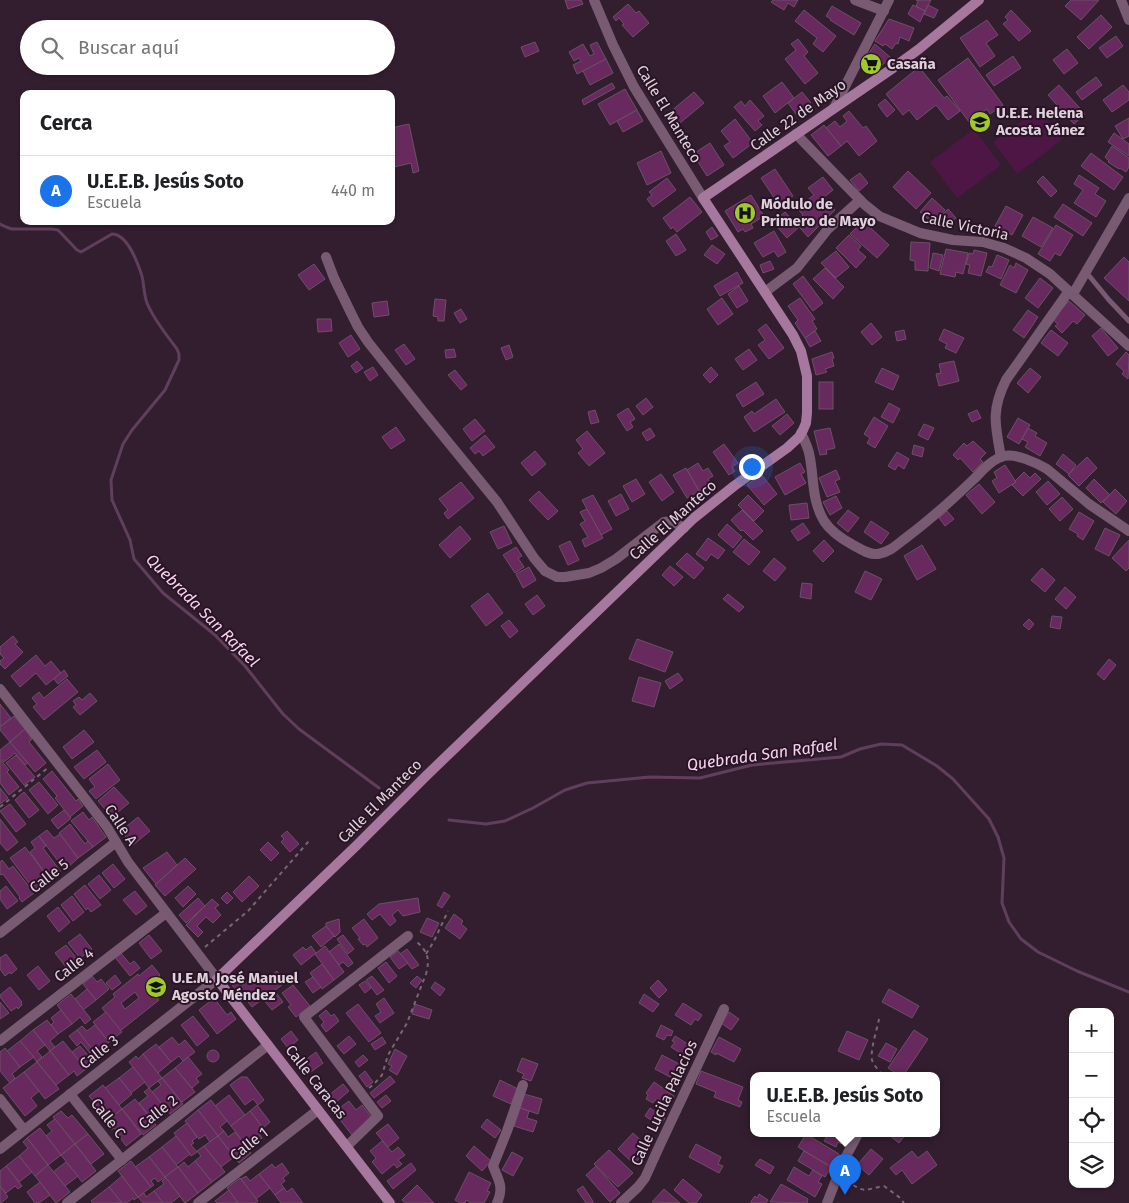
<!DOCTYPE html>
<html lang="es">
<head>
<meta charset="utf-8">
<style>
  :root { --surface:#fff; --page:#f6f6f6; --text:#202124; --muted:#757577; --line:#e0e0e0; --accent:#1a73e8 }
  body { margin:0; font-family:"Fira Sans",sans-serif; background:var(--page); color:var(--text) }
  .controls { position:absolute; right:15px; bottom:15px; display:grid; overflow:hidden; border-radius:10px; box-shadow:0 1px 4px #0004 }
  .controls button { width:45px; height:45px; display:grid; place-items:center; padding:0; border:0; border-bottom:1px solid var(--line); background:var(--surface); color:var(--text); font:25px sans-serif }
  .you { position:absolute; left:751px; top:466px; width:18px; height:18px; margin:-12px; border:4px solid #fff; border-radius:50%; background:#1a73e8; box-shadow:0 0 0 8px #1a73e833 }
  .badge { display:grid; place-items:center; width:32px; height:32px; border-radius:50%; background:var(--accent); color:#fff; font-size:16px; font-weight:700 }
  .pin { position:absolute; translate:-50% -41px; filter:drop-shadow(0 1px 2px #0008) }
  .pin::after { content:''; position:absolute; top:26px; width:18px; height:15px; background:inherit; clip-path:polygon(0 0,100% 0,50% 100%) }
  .popup { position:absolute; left:750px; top:1072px; width:190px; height:65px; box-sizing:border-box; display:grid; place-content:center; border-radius:10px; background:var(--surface); filter:drop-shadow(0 1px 4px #0005); font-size:16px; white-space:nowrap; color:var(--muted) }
  .popup b { font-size:19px; color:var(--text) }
  .popup::after { content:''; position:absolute; left:50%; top:100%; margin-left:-10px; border:10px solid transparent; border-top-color:var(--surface) }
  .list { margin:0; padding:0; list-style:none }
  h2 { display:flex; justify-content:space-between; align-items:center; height:65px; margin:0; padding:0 20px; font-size:21px }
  h2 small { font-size:16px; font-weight:400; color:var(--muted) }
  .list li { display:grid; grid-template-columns:32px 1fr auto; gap:15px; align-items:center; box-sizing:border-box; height:70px; padding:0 20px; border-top:1px solid var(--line) }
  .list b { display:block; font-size:19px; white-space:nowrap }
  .list p { margin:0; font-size:16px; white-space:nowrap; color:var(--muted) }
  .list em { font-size:16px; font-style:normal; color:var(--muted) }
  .icon { flex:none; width:28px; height:28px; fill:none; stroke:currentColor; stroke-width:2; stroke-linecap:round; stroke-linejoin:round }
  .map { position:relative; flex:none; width:1129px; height:1203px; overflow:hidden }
  .search { position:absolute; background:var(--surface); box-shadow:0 1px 4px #0004; left:20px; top:20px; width:375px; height:55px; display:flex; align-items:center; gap:12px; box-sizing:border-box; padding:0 18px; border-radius:28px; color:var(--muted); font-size:19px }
  .panel { position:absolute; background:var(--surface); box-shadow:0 1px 4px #0004; left:20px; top:90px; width:375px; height:135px; border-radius:10px }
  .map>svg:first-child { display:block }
  .green { fill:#4d1645 }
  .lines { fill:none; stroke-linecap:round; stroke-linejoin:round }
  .stream { stroke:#603f5c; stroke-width:3 }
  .building { fill:#682a5e; stroke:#6a5164; fill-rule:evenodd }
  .path { stroke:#786675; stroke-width:2; stroke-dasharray:4 4; stroke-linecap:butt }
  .lane { stroke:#785b72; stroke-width:5 }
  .street { stroke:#785b72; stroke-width:10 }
  .secondary { stroke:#a6789d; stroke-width:10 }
  .labels { text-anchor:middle; stroke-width:4; stroke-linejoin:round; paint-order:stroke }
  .poi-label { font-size:15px; font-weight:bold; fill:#e0d2dd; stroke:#291425; text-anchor:start }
  .street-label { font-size:15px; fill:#e0d2dd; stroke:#291425 }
  .water-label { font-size:16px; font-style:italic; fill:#f9d4f1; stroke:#291425 }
</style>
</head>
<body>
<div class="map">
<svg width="1129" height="1203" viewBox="0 0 1129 1203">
  <rect width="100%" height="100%" fill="#331e2f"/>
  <g class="green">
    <polygon points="1038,109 1062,140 1017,174 993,142"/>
    <polygon points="974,129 1001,165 957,198 930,162"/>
  </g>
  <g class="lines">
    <g class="stream">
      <path d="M 0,224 L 6,227 L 12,229 L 52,229 L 58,230 L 77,250 L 81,252 L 112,234 C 128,234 138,264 142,276 C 144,285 144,295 147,303 C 154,320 166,334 177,349 L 179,354 L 179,360 L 165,390 L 132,430 L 123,444 L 111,480 L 112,500 L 130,540 L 134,559 L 163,593 L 215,635 L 245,666 L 283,714 L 299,729 L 379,788"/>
      <polyline points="449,820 486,824 505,821 533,808 565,790 587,783 650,777 700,778 752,765 841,757 860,749 881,744 902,745 937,766 953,779 989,819 998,837 1004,858 1002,903 1009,922 1021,939 1038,952 1077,971 1129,992"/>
    </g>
  </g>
  <g class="building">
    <polygon points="565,0 581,0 583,4 568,9"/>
    <polygon points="773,0 798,0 794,7 788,3 784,10 771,2"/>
    <polygon points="916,0 931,0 925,11 916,6 918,1"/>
    <polygon points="1071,0 1099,0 1081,20 1065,6"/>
    <polygon points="628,4 636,13 639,11 649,23 633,37 622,25 624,24 619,18 616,21 613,17"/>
    <polygon points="913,5 925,11 920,22 908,14"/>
    <polygon points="928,5 938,10 934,18 924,14"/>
    <polygon points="832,6 861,23 854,35 830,20 831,19 826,16"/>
    <polygon points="804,10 836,36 823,52 813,44 817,38 795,21"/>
    <polygon points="1011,10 1031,31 1019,41 1003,24 1008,20 1005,17"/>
    <polygon points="1101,15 1112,27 1089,49 1077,37"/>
    <polygon points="889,19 914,28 909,41 900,37 898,44 896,43 892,49 885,44 883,46 875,41"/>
    <polygon points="987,20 998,35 986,43 995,56 980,67 960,38"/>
    <polygon points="1116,36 1123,46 1107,58 1099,48"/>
    <polygon points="798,39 808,52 804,56 818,73 805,84 785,59 796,50 791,44"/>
    <polygon points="535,42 539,51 525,57 521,47"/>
    <polygon points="597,42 606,59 577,74 573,65 581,61 579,58 574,61 569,52 583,44 590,56 594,54 590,45"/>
    <polygon points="875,44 891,58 873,72 863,62"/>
    <polygon points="1067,49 1078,63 1064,74 1053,60"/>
    <polygon points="1013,56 1021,68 994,86 986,75"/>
    <polygon points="968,58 1003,105 990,114 987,109 969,122 938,80"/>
    <polygon points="606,59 613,73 590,85 583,71"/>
    <polygon points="919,67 944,98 947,96 960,111 948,120 936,105 917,120 909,110 903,115 886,94"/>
    <polygon points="1096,77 1102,85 1082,100 1076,92"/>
    <polygon points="782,82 794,98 775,113 763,96"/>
    <polygon points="612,83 615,88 584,105 582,100"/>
    <polygon points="1059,85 1085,114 1074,124 1048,95"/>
    <polygon points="1123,85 1129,92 1129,100 1112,112 1103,100"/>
    <polygon points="625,89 637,110 610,125 598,104"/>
    <polygon points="694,92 704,103 674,128 664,117"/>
    <polygon points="802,92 811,103 796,114 788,103"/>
    <polygon points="885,99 895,110 887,117 878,105"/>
    <polygon points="750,100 764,116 758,121 762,125 755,131 734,107 741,101 745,106"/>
    <polygon points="637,110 643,121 623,132 617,121"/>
    <polygon points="849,111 863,128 866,126 877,141 859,156 847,141 841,146 826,128 835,121 840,127 847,121 843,116"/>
    <polygon points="1129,118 1129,136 1123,139 1115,126"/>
    <polygon points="735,119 753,143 733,158 724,146 730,142 721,131"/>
    <polygon points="409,124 419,171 413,173 411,163 394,167 391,155 391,128"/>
    <polygon points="824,125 841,146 828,156 811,135"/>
    <polygon points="1114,133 1129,144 1129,156 1108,142"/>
    <polygon points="710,143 724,165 707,176 693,154"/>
    <polygon points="1112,146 1129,158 1129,167 1126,172 1120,168 1119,169 1108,162 1109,161 1105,157"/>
    <polygon points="661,151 671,173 647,185 637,163"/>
    <polygon points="1091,153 1123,177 1114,190 1081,166"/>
    <polygon points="775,169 793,196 779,205 761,178"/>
    <polygon points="908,171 931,193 916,209 893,187"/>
    <polygon points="860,173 868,183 859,191 850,180"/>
    <polygon points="1079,175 1099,188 1095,194 1106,201 1096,217 1074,203 1083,190 1074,184"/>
    <polygon points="1043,176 1057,191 1051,197 1037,182"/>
    <polygon points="823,177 833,190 824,197 835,210 808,237 795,222 803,215 797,208 814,195 808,188"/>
    <polygon points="667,178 676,190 653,207 647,199 652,195 649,192"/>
    <polygon points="751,195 764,216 751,224 753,228 745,232 743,229 738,232 725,211"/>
    <polygon points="690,197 702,212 677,232 673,227 671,229 663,218"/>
    <polygon points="932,198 945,210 933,223 920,212"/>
    <polygon points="1063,204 1092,223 1083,236 1054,217"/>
    <polygon points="1006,206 1023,215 1012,235 995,226"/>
    <polygon points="948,209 956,218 947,226 939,218"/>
    <polygon points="785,212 799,227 787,238 773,222"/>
    <polygon points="1033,217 1053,228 1041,247 1022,236"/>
    <polygon points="863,221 889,245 877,258 850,234"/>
    <polygon points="1056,225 1073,235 1060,256 1055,253 1050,261 1038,254"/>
    <polygon points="712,227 718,236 711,240 706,232"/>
    <polygon points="774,231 786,252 778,257 774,251 763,257 754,243"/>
    <polygon points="676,234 686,250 676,256 666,241"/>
    <polygon points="849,235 861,246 858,250 866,257 856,268 836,248"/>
    <polygon points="911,242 930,243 928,271 915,270 915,261 910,260"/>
    <polygon points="712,245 725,254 717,264 704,255"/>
    <polygon points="946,249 968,253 963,274 956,272 955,277 940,274"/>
    <polygon points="974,250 987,253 981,276 968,273 970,265 966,264 969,253 973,254"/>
    <polygon points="836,251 849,267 836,278 821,263"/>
    <polygon points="933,253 943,255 939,271 930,268"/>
    <polygon points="997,255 1009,260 1001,279 986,272 989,266 992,267"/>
    <polygon points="1124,257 1129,262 1129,301 1104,278"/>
    <polygon points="770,261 774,269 763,273 760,265"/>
    <polygon points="1016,263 1028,270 1016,293 1000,285 1010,265 1014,268"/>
    <polygon points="314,264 325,279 309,290 298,275"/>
    <polygon points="825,268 844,287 833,299 813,279"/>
    <polygon points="737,272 743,283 720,296 714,286"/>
    <polygon points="803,276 823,303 813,311 793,284"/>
    <polygon points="1040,278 1053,288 1038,308 1025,298"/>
    <polygon points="739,286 748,301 737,308 728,294"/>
    <polygon points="722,298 733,314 718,325 707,309"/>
    <polygon points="800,298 815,319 812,321 817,329 805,338 795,323 798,320 788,306"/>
    <polygon points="435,299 446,300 444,321 438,321 438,317 433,316"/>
    <polygon points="387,301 389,315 374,317 372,303"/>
    <polygon points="1069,301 1085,315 1077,324 1073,321 1062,333 1055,326 1058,324 1052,319"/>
    <polygon points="461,309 467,319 460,323 454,313"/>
    <polygon points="1028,310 1038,317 1024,338 1013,330"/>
    <polygon points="317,319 331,319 332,331 318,332"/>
    <polygon points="871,323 882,337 872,345 861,332"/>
    <polygon points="766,324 784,348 769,359 758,345 765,340 758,330"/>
    <polygon points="1101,328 1118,348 1108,356 1092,336"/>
    <polygon points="944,329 964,338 956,353 945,348 947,344 939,340"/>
    <polygon points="904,330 906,339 897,341 895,332"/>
    <polygon points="1051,330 1068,343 1058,356 1041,343"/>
    <polygon points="815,331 821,341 810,347 805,338"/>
    <polygon points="351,335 360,349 348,357 339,343"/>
    <polygon points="404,344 415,359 406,365 395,350"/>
    <polygon points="509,345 513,357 506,360 501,348"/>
    <polygon points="454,349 456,357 446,358 445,350"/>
    <polygon points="749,349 757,360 743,370 735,359"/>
    <polygon points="832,352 834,358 832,359 834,366 825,369 827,372 816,375 812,359"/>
    <polygon points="1126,352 1129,355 1128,379 1122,374 1124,371 1116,364"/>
    <polygon points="357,361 363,368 356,373 351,366"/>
    <polygon points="954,361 959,381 939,386 936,374 941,373 939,364"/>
    <polygon points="373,367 378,375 370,381 364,372"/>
    <polygon points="711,367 718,375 710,383 703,375"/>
    <polygon points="882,368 899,376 893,390 875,382"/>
    <polygon points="1030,368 1041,377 1028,393 1017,383"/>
    <polygon points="455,370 467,385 461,390 448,375"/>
    <polygon points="756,382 764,394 743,407 736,395"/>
    <rect x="819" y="382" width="14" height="27"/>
    <polygon points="646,398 653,407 643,415 636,406"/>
    <polygon points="776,399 785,412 754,432 744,417 752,411 754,414"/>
    <polygon points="889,403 900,409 893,423 881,417"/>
    <polygon points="628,408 635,419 630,422 633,427 627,431 617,415"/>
    <polygon points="595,410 599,422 591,424 588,412"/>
    <polygon points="977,410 981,418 972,422 968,414"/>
    <polygon points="787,414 794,423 780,435 772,426"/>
    <polygon points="874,417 888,426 875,448 867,443 870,438 864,434"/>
    <polygon points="1018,418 1030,425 1019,444 1007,437"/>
    <polygon points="475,419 485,431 472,441 463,429"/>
    <polygon points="924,424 934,428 928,440 918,435"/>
    <polygon points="396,427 405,440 391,449 382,437"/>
    <polygon points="650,428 655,436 647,441 642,433"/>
    <polygon points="830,428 835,448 826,450 827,454 820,455 814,431"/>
    <polygon points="1028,428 1037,433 1035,436 1047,443 1040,456 1025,447 1028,442 1022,439"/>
    <polygon points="587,431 605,453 589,466 578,453 583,449 576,440"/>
    <polygon points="485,435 495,447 483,456 479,451 475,454 470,448"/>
    <polygon points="973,441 986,453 980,459 983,462 973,472 960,458 958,460 953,455 964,443 967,446"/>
    <polygon points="724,444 738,463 732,467 735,471 729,475 713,452"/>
    <polygon points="914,445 924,448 922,457 912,454"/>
    <polygon points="535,451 546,464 532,476 521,463"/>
    <polygon points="897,452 909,459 904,469 898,465 895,470 888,466"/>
    <polygon points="1063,454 1076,465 1069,474 1056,464"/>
    <polygon points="1087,457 1097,468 1079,486 1068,475"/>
    <polygon points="698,463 703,471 708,468 713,476 708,479 711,484 699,491 687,470"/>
    <polygon points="800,463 805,472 801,474 806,483 785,495 775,477"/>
    <polygon points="1005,465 1016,482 999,493 992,481 997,478 994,472"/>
    <polygon points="686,468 699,491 687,498 673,475"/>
    <polygon points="836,470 840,479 835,481 840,492 827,497 819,478"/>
    <polygon points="1024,472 1030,478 1035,473 1041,479 1023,496 1012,485 1016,482 1015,481"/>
    <polygon points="661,474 674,492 662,501 649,482"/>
    <polygon points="761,474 777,494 764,505 747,485"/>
    <polygon points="636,479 645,494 632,502 623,486"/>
    <polygon points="1094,479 1110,495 1101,503 1086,488"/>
    <polygon points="1048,481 1060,494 1047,505 1036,492"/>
    <polygon points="461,482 474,498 448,519 444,513 448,510 439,499"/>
    <polygon points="979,484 995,502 982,514 966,495"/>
    <polygon points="1115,489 1127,501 1116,514 1103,502"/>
    <polygon points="539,491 558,511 548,520 529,500"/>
    <polygon points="621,494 629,509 616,516 608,501"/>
    <polygon points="593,495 612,529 601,535 582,500"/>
    <polygon points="748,495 764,511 754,521 738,505"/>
    <polygon points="836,496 842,508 830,515 823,502"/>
    <polygon points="1062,497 1073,509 1060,521 1049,509"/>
    <polygon points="807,503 809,518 791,520 789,505"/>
    <polygon points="587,509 603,538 585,547 582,540 588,537 580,524 585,521 580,512"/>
    <polygon points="742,510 763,531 753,540 743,530 741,531 731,520"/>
    <polygon points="848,510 859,518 848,532 837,523"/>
    <polygon points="947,511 954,519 945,526 939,518"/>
    <polygon points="1079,512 1094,521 1083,540 1077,536 1078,534 1069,529"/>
    <polygon points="871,521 889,533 881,544 864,532"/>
    <polygon points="803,523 810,533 798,541 791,531"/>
    <polygon points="727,524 742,537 733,548 718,535"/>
    <polygon points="460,526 471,539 450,558 439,545"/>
    <polygon points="504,526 512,543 498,549 490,532"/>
    <polygon points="1105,528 1120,535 1109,556 1095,549"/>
    <polygon points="708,538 725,550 718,559 711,554 706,561 696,554"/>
    <polygon points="744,539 760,552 749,565 733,552"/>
    <polygon points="824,540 834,551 823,562 813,551"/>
    <polygon points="1129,540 1129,568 1126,571 1112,558"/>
    <polygon points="570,541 579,560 568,565 559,546"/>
    <polygon points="922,545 936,569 917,580 904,556"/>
    <polygon points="516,547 522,556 518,558 524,567 515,573 503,555"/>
    <polygon points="687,553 704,568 694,579 676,564"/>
    <polygon points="774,558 786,568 775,581 763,571"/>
    <polygon points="670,566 683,577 674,586 662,575"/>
    <polygon points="529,567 536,580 523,588 516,574"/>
    <polygon points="1042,568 1055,580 1045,592 1031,580"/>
    <polygon points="865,571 882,579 871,600 855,592"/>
    <polygon points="802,583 812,584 811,599 800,597"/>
    <polygon points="1065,587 1076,597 1066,609 1055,599"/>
    <polygon points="488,593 503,613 486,626 471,606"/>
    <polygon points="728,594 744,607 739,612 723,599"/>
    <polygon points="537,595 545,606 533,615 525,604"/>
    <polygon points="1052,616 1062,617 1060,629 1050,627"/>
    <polygon points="1029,619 1034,624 1029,630 1023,625"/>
    <polygon points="509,620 518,631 510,638 501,626"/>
    <polygon points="13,636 18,642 15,644 23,652 5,669 0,664 0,661 4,658 0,654 0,647"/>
    <polygon points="637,639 673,652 665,672 629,659"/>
    <polygon points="36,655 45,666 51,661 61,673 46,685 36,673 20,687 11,676"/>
    <polygon points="1109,659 1116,665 1104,680 1097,674"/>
    <polygon points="64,670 68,676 58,684 54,679"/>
    <polygon points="678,673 683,680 670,689 665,681"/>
    <polygon points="639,677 661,683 654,707 632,701"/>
    <polygon points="67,679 78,692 44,720 33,707 37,704 32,698 39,692 44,698"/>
    <polygon points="90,693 97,701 80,715 73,707 76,705 73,701 79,697 82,700"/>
    <polygon points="0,704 11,718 1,726 0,724"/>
    <polygon points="14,716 25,729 10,742 0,730 0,727"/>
    <polygon points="25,729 32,739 29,742 46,763 35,772 10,742"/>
    <polygon points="84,730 94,742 72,759 63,747"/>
    <polygon points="10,742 28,763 25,765 15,753 4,762 0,757 0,750"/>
    <polygon points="97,750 106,762 84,779 74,767"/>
    <polygon points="16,755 35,777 24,785 6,763"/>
    <polygon points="0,759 9,770 7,772 19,787 9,795 0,783"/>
    <polygon points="108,764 120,780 96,799 89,791 95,787 89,779"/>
    <polygon points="52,771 76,801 78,799 83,806 70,817 55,798 57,796 43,779"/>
    <polygon points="39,782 58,805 48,814 29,790"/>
    <polygon points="114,787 129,803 112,817 98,801"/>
    <polygon points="0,788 8,798 0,804"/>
    <polygon points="24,792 39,810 29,818 15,800"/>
    <polygon points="10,804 26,824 16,832 0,811"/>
    <polygon points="64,810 71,818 58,829 51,820"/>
    <polygon points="83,812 89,820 92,817 106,837 93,847 71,821"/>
    <polygon points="138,817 150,831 133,845 121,831"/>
    <polygon points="0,819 18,842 7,851 0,843"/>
    <polygon points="70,824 85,844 88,841 93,847 78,858 59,833"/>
    <polygon points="47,830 54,838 60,834 78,858 65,870 39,836"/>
    <polygon points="287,831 299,844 290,852 281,842 284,839 281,836"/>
    <polygon points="39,836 46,846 43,848 61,872 50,880 30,852 35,848 31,842"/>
    <polygon points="268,842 279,853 271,861 260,850"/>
    <polygon points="25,847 50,880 35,891 10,858"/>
    <polygon points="167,852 177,865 156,884 143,868"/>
    <polygon points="185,858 196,869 165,896 155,885"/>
    <polygon points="2,860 9,869 13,866 34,893 22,902 19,898 20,897 3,874 1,875 0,874 0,862"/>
    <polygon points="113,864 125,879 114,888 102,873"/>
    <polygon points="99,875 111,890 100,899 88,884"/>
    <polygon points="249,876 259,886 242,902 233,892"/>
    <polygon points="85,885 101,905 91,912 88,908 86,910 74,894"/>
    <polygon points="6,886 18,901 7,909 0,899 0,891"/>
    <polygon points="188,886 196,894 183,907 175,898"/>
    <polygon points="135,891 147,906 136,915 123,900"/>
    <polygon points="227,892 233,898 227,904 221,898"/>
    <polygon points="444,892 450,896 442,908 437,905"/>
    <polygon points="72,896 84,912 73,921 61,905"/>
    <polygon points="198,898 205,906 186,923 179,915"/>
    <polygon points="418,898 420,912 403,916 398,910 392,915 396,921 390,926 380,914 372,920 367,914 379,904"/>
    <polygon points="212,899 219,905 215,908 221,915 213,923 206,917 197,926 203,932 198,937 186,925"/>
    <polygon points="58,907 70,922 59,932 47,916"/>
    <polygon points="454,914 463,921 461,924 467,929 460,939 445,928"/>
    <polygon points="427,918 439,923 432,937 420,932"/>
    <polygon points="339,919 340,932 335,937 326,926 326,923"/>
    <polygon points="364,919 378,938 367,947 365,944 363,945 358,939 360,938 352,928"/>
    <polygon points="326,926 334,936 321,947 312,936"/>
    <polygon points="80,934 92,949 80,958 68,943"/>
    <polygon points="149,935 162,951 151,959 139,943"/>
    <polygon points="343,935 354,949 348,954 337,939"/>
    <polygon points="339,944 353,963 348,967 343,962 339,965 329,952"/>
    <polygon points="66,945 77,959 66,967 55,953"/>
    <polygon points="311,946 316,953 301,965 293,955 303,947 306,950"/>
    <polygon points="325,946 344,972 334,980 315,954"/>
    <polygon points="407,949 419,965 412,969 400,954"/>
    <polygon points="398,951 408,963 399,969 390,957"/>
    <polygon points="120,952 130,964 134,961 140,968 130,976 114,956"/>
    <polygon points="6,954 17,969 11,974 10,972 5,976 0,969 0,958"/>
    <polygon points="386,962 397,976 389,983 378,968"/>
    <polygon points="322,964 334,980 322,989 310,973"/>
    <path d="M 152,965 L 160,975 L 147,985 L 159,1000 L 120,1031 L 102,1008 L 115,997 L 113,994 L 138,974 L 139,976 ZM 135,992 L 139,998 L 125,1009 L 121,1003 Z"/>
    <polygon points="38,966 50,981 39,990 27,975"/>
    <polygon points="277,971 286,982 252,1007 238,989 236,990 232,985 239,980 243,985 248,981 250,984 264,973 268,978"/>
    <polygon points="115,975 121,983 112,990 106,983"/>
    <polygon points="92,976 97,982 101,979 109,989 96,1000 83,984"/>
    <polygon points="372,976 384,990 377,995 366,980"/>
    <polygon points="417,976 422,980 416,988 410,983"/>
    <polygon points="313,977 321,987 313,993 305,982"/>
    <polygon points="658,980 667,990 659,998 650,988"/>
    <polygon points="365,981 371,988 365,993 359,985"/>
    <polygon points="435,982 445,989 440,996 431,988"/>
    <polygon points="293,985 310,1006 296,1017 288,1007 291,1005 282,993"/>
    <polygon points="10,987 22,1002 21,1003 22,1005 18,1009 17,1007 11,1011 0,997 0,995"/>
    <polygon points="87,989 96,1000 83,1010 75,999"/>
    <polygon points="889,989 919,1006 912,1018 882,1002"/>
    <polygon points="274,990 283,1002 272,1010 263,999"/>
    <polygon points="71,994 91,1019 85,1024 80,1017 72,1024 57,1005"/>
    <polygon points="644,994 659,1004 653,1012 639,1003"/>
    <polygon points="214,998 227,1015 231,1012 236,1019 217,1034 199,1010"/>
    <polygon points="384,998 394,1013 380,1023 375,1016 381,1012 376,1004"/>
    <polygon points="0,1002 9,1013 0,1019"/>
    <polygon points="683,1003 702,1015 698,1021 695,1019 691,1025 675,1015"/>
    <polygon points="358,1004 381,1033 369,1042 346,1013"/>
    <polygon points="415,1004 432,1010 429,1019 412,1014"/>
    <polygon points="61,1010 72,1024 58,1034 51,1025 54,1022 51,1018"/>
    <polygon points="326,1010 331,1016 334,1014 339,1021 326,1032 321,1025 324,1022 319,1016"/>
    <polygon points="106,1012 122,1032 109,1042 93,1022"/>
    <polygon points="729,1012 739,1019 731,1030 721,1023"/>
    <polygon points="193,1016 209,1036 197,1046 181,1025"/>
    <polygon points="47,1020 58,1034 50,1041 55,1047 50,1051 33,1030"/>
    <polygon points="95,1025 109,1042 101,1049 104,1053 98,1057 77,1030 82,1026 87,1031"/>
    <polygon points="661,1025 673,1031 671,1036 667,1035 664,1040 656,1036"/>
    <polygon points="33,1030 45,1045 37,1051 42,1057 37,1062 20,1041"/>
    <polygon points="77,1030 93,1050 90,1053 81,1042 77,1046 69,1036"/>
    <polygon points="914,1030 928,1039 903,1076 900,1076 888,1068"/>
    <polygon points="291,1031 298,1040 288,1048 281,1039"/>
    <polygon points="847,1031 868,1040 859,1060 838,1051"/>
    <polygon points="349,1036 356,1044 344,1054 337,1046"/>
    <polygon points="675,1036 694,1048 688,1058 671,1047 675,1042 672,1041"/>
    <polygon points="172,1037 179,1045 185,1040 195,1052 183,1061 179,1056 171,1062 159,1047"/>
    <polygon points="382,1037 386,1043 375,1050 371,1044"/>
    <polygon points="719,1037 741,1049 734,1062 716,1053 716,1055 711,1052"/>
    <polygon points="20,1041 34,1057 20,1067 7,1051"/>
    <polygon points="63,1041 86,1069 77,1076 74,1071 69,1075 50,1051"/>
    <polygon points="886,1043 897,1049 890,1062 878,1056"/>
    <polygon points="156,1044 171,1062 158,1073 143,1054"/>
    <polygon points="80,1046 94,1062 86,1069 72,1052"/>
    <polygon points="5,1048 20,1067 12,1074 15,1078 10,1083 0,1071 0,1052"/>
    <polygon points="395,1049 407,1056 397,1075 389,1070 392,1066 388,1064"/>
    <circle cx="213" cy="1056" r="6"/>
    <polygon points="50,1051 69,1075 56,1085 37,1062"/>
    <polygon points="316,1052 323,1063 307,1075 299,1065"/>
    <polygon points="143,1054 162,1078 149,1088 129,1062 136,1056 138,1059"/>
    <polygon points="363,1055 368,1060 359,1067 355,1062"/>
    <polygon points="662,1055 681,1065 674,1079 655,1069"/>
    <polygon points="188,1057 202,1074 196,1078 199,1082 192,1088 175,1068"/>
    <polygon points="522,1058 538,1064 531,1081 522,1078 524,1074 517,1071"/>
    <polygon points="37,1062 59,1089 45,1099 24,1072"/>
    <polygon points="133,1067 145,1082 131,1093 119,1078"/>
    <polygon points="175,1068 195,1092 182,1102 162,1078"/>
    <polygon points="365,1071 373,1082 367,1087 359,1076"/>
    <polygon points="701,1071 743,1087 738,1100 742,1102 740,1107 714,1097 716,1092 696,1084"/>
    <polygon points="24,1072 39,1091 31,1098 37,1106 25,1116 3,1088"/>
    <polygon points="390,1076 395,1082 374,1098 370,1093"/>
    <polygon points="241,1077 247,1077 264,1100 258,1105 253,1099 245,1105 230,1085"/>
    <polygon points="119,1078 132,1094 119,1105 105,1088"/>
    <polygon points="162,1078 183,1104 170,1114 152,1092 161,1085 158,1081"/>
    <polygon points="500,1080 518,1089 511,1104 493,1096"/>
    <polygon points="654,1082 674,1096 666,1107 655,1100 653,1103 646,1099 648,1095 646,1093"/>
    <polygon points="343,1084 349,1091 335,1103 329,1095"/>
    <polygon points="103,1085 122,1109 114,1116 111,1112 105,1116 89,1096"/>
    <polygon points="149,1088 165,1108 152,1119 139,1103 148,1096 144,1092"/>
    <polygon points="524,1094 542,1099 538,1114 520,1108"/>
    <polygon points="229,1095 245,1115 231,1126 215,1106"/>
    <polygon points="386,1095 391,1101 382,1108 377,1102"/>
    <polygon points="135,1099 156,1125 143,1135 122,1109"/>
    <polygon points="211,1100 227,1121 220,1127 224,1131 218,1136 198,1110"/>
    <polygon points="349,1101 356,1110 362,1105 373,1119 352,1135 334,1112"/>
    <polygon points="257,1105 270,1122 263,1128 250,1111"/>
    <polygon points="520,1108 529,1111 527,1118 537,1121 533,1132 514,1126"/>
    <polygon points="650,1108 665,1118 660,1126 645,1116"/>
    <polygon points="122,1109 141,1134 126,1146 119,1136 120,1135 114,1128 111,1130 105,1123"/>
    <polygon points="198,1110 218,1136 210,1142 205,1135 199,1139 185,1121"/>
    <polygon points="61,1111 68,1118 72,1115 88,1134 75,1144 53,1117"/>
    <polygon points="250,1111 263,1128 258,1132 262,1138 248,1148 231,1126"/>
    <polygon points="55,1119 75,1144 61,1155 46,1136 52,1131 47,1125"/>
    <polygon points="487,1119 501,1130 495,1138 481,1127"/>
    <polygon points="187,1123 197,1137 192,1141 194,1143 191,1145 197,1152 191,1156 174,1133"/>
    <polygon points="388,1124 399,1138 388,1147 376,1133"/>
    <polygon points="40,1128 61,1155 48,1165 27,1138"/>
    <polygon points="224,1131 228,1137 235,1132 251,1153 239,1163 218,1136"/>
    <polygon points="633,1133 649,1148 634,1164 618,1149"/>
    <polygon points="88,1134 104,1154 91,1164 75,1144"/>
    <polygon points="806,1134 839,1154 831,1167 798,1147"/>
    <polygon points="828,1134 837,1134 844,1137 841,1144 838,1142 836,1147 824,1141"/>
    <polygon points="891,1134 906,1134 899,1143 890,1136"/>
    <polygon points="176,1136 190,1154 176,1165 162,1147"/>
    <polygon points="218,1136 234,1157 221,1167 204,1146"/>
    <polygon points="27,1138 48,1165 35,1176 19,1156 28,1148 23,1142"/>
    <polygon points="382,1141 392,1152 398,1147 405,1155 398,1160 402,1164 397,1168 394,1164 382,1174 372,1162 376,1158 370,1151"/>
    <polygon points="75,1144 96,1171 82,1182 61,1155"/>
    <polygon points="696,1144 721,1157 718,1164 723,1166 719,1173 689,1157"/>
    <polygon points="204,1146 225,1172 212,1182 195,1161 201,1156 197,1151"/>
    <polygon points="474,1146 491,1161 482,1171 466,1156"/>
    <polygon points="162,1147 178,1167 165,1177 149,1157"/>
    <polygon points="871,1149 883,1159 869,1175 857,1165"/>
    <polygon points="609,1150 633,1173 618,1187 594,1164"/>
    <polygon points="804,1151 831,1167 825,1177 798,1161"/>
    <polygon points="912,1151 918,1158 927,1151 937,1165 912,1184 902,1170 896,1175 890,1168"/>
    <polygon points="512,1152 523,1158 513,1176 502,1170"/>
    <polygon points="19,1156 32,1172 19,1182 6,1166"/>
    <polygon points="149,1157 165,1177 158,1182 155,1178 151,1181 154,1185 151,1187 135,1167"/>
    <polygon points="760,1159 774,1167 770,1174 755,1165"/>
    <polygon points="131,1161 151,1187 138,1197 118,1171"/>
    <polygon points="195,1161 212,1182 198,1193 178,1167 184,1162 188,1167"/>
    <polygon points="66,1162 78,1176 65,1186 53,1172"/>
    <polygon points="282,1163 289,1173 283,1178 285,1181 281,1184 284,1188 275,1195 259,1174 272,1164 275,1168"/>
    <polygon points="411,1163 416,1170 393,1189 387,1181"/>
    <polygon points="48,1165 70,1192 56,1203 35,1176"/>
    <polygon points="6,1166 22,1186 18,1189 15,1186 6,1193 0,1186 0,1171"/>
    <polygon points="596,1166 620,1193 610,1202 586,1175"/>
    <polygon points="178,1167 198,1193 185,1203 165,1177"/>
    <polygon points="794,1167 809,1176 813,1170 822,1176 818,1182 822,1184 815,1197 787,1180"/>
    <polygon points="469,1172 491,1183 487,1191 490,1192 484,1203 472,1203 466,1200 465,1203 460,1203 455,1200"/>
    <polygon points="259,1174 270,1188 256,1199 241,1179 246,1176 250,1181"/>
    <polygon points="122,1176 138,1197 134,1200 133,1198 127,1203 122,1203 109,1187"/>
    <polygon points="166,1178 180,1196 171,1203 163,1203 154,1191 164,1184 162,1181"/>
    <polygon points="240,1178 258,1201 255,1203 238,1203 227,1188"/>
    <polygon points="683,1179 702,1195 696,1203 689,1203 674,1190"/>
    <polygon points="40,1182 50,1195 39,1203 35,1203 27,1192"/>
    <polygon points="781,1184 808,1199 807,1203 770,1202"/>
    <polygon points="417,1185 434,1203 405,1203 402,1200"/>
    <polygon points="0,1186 8,1197 1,1203 0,1203"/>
    <polygon points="583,1186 594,1203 586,1203 577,1190"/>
    <polygon points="109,1187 122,1203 93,1203 91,1201"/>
    <polygon points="284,1188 287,1192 292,1188 303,1203 281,1203 275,1195"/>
    <polygon points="664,1189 680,1203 652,1202"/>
    <polygon points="229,1190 238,1203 217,1203 215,1201"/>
    <polygon points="154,1191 163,1203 143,1203 138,1197 144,1193 146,1197"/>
    <polygon points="759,1194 768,1200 766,1203 750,1203 755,1196 757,1198"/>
  </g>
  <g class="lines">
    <g class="path">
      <polyline points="0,807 49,767"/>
      <polyline points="205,947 248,911 309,841"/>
      <polyline points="426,954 434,941 448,911"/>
      <path d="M 879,1019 C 877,1030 870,1050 872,1060 C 874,1066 880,1072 884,1076"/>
      <path d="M 369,1088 L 374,1084 L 382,1075 L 388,1055 L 407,1023 L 426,974 C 430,959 428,952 417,942"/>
      <path d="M 847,1180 C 865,1195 865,1189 884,1186 L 899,1197 L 904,1203"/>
    </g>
    <polyline class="lane" points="1086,272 1109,300 1129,321"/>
    <g class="street">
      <polyline points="594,0 613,45 634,87 703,198"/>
      <polyline points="855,0 884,11"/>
      <polyline points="1121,0 1129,20"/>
      <polyline points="834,108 889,0"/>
      <polyline points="796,134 864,204 879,216 920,233 953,240 983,242 1004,248 1026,258 1050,274 1129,346"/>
      <polyline points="326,257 334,278 350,311 358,327 368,342 422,410 497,502 534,558 545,571 557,577 565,577 589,573 601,568 616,559 664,522 672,521 684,528"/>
      <polyline points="765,292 797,268 828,229 860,200"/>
      <polyline points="1073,294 1129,198"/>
      <path d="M 801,433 C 805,441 809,449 810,458 C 814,480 812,501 824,521 C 831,532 842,539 853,545 C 861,549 868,555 878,554 C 890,552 898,544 907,537 C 931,519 952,500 974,479 C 982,471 992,459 1004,456 C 1015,453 1037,463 1047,469 L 1089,504 L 1129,531"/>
      <path d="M 1001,457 C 995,425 991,410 1006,380 L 1069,291"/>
      <polyline points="0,689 107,827 128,862 217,979 0,1149"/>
      <polyline points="0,933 116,842"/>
      <polyline points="0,1041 166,913"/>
      <polyline points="70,1094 122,1160"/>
      <polyline points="0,1099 24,1130"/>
      <polyline points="347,1146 378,1116 304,1017 408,936"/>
      <polyline points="67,1203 268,1045"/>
      <polyline points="198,1203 318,1110"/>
      <path d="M 497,1203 C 504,1187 499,1181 493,1166 L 507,1131 L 523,1085"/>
      <polyline points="621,1203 638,1187 645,1178 659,1147 724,1009"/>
      <polyline points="827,1203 843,1162 858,1134"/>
    </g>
    <polyline class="secondary" points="390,1203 217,979 356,846 427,775 694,518 734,486 787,448 799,437 803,430 806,423 807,413 807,376 801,351 793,335 703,198 893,68 919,49 979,0"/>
  </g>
  <defs>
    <g id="supermarket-disc" transform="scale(1.125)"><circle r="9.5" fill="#a0c92c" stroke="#291425"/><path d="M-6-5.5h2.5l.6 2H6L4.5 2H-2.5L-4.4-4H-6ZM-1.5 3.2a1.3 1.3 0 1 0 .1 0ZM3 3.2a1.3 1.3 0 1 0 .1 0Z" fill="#111"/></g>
    <g id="school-disc" transform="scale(1.125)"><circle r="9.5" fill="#a0c92c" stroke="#291425"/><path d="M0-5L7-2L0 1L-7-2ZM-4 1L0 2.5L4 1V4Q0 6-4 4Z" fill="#111"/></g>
    <g id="hospital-disc" transform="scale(1.125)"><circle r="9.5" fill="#a0c92c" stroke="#291425"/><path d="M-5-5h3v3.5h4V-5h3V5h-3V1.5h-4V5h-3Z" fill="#111"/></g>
  </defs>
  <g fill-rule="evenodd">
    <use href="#supermarket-disc" x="871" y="64"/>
    <use href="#school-disc" x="980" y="122"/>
    <use href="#hospital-disc" x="745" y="213"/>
    <use href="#school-disc" x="156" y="987"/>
  </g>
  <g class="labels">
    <g class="poi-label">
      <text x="887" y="69">Casaña</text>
      <text x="996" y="118">U.E.E. Helena<tspan x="996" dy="17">Acosta Yánez</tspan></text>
      <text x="761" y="209">Módulo de<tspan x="761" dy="17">Primero de Mayo</tspan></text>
      <text x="172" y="983">U.E.M. José Manuel<tspan x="172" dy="17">Agosto Méndez</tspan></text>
    </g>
    <g class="street-label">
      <text transform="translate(669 114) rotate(59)" y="5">Calle El Manteco</text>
      <text transform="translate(798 115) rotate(-35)" y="5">Calle 22 de Mayo</text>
      <text transform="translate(965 226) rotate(12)" y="5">Calle Victoria</text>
      <text transform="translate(673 520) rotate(-42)" y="5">Calle El Manteco</text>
      <text transform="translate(380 801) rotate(-45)" y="5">Calle El Manteco</text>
      <text transform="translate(121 825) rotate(56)" y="5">Calle A</text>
      <text transform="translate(49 876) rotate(-38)" y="5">Calle 5</text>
      <text transform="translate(74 965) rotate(-38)" y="5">Calle 4</text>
      <text transform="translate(99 1052) rotate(-38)" y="5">Calle 3</text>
      <text transform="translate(316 1082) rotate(52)" y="5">Calle Caracas</text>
      <text transform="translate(664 1103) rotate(-65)" y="5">Calle Lucila Palacios</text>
      <text transform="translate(158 1112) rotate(-38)" y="5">Calle 2</text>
      <text transform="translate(108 1118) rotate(52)" y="5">Calle C</text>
      <text transform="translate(249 1144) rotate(-38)" y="5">Calle 1</text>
    </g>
    <g class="water-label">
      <text transform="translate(203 610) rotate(45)" y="6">Quebrada San Rafael</text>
      <text transform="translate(762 754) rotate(-8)" y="6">Quebrada San Rafael</text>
    </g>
  </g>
</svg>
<div class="controls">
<button>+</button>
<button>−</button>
<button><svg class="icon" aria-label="locate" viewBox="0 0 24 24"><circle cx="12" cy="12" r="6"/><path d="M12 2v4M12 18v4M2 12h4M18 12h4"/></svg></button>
<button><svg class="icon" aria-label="layers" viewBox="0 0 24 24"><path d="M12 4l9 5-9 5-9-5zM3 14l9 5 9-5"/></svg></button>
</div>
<div class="you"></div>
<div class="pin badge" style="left:845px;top:1195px">A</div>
<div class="popup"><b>U.E.E.B. Jesús Soto</b>Escuela</div>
<div class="search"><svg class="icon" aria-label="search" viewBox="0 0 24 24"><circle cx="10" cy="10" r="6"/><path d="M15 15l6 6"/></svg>Buscar aquí</div>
<section class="panel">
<h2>Cerca<small></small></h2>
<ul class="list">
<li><span class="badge">A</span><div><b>U.E.E.B. Jesús Soto</b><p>Escuela</p></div><em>440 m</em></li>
</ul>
</section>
</div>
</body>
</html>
